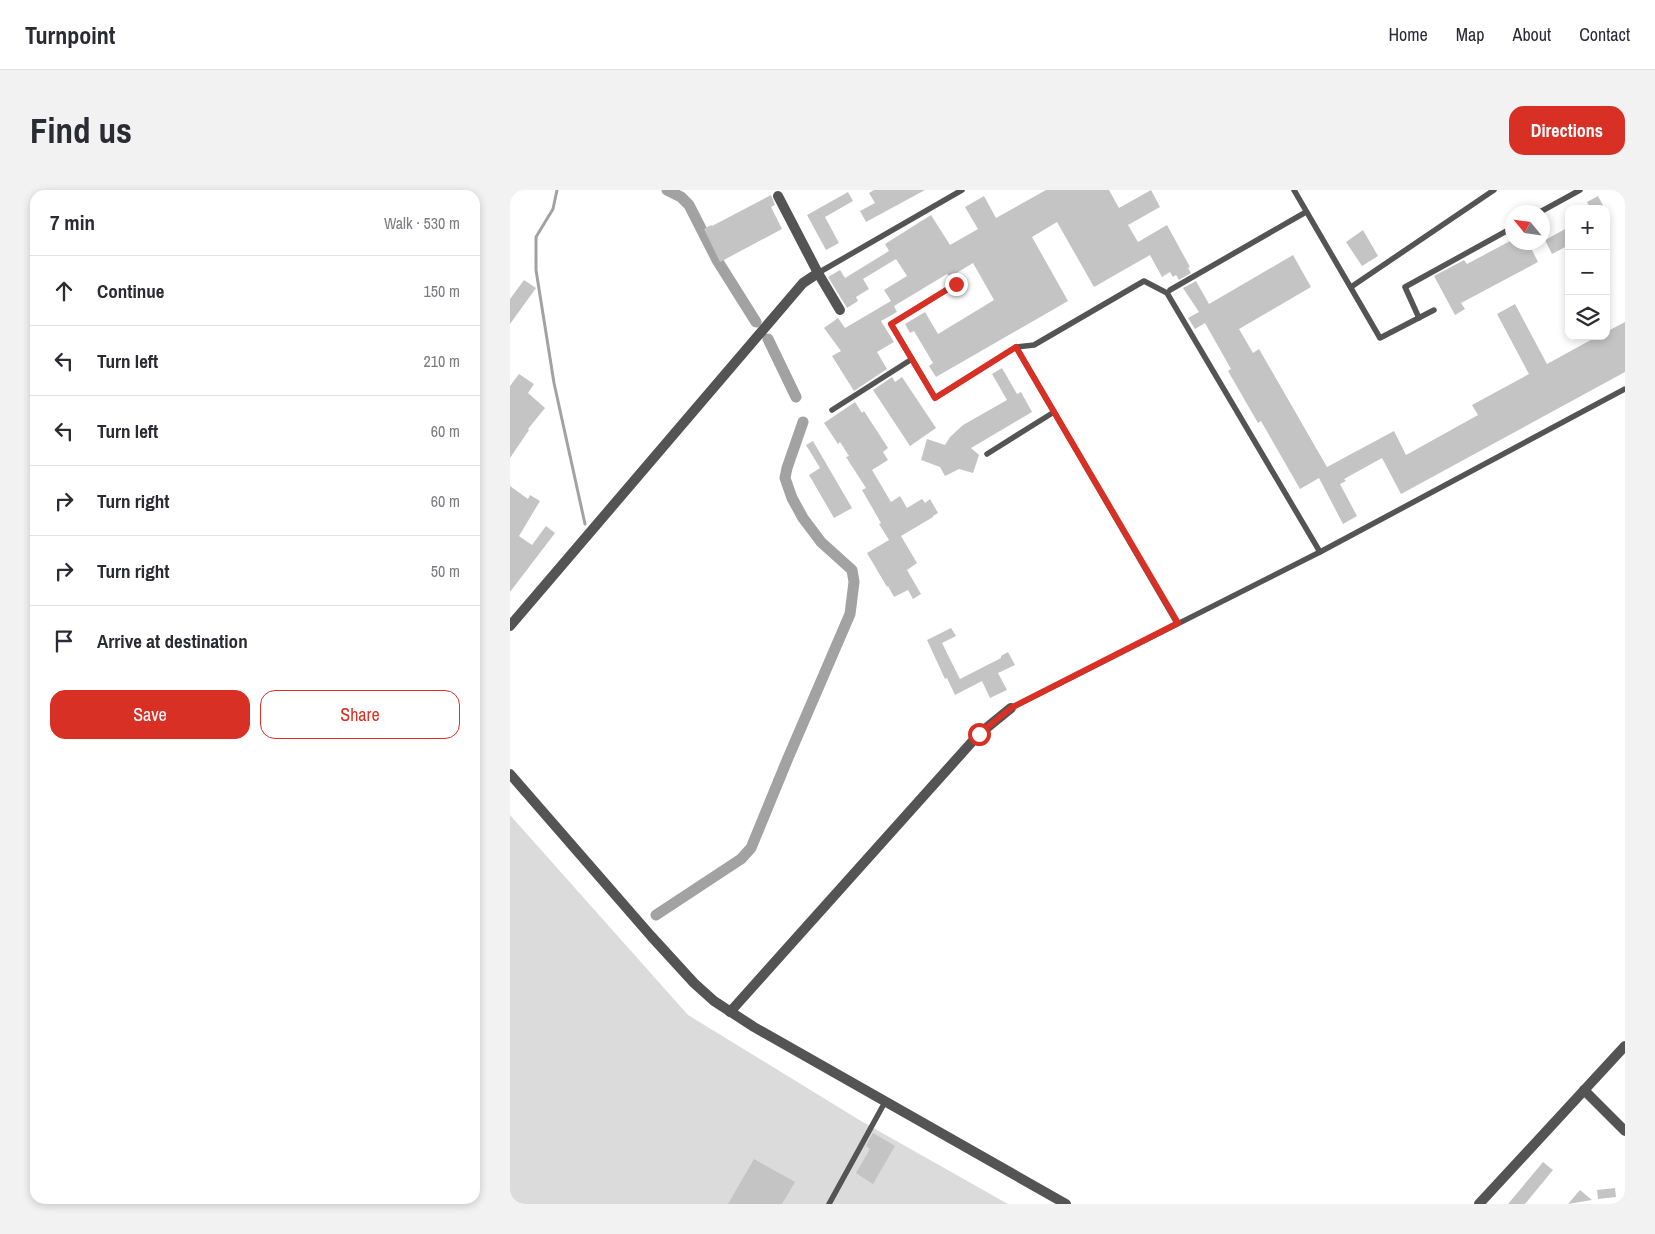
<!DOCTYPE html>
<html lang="en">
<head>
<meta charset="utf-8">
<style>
  :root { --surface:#fff; --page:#f2f2f3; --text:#2b2b33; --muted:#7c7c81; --line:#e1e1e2; --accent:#d93025 }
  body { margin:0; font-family:"Archivo Narrow",sans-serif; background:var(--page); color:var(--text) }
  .controls { position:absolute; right:15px; top:15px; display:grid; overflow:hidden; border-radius:10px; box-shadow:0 2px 8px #0003 }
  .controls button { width:45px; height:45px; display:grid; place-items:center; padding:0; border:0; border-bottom:1px solid var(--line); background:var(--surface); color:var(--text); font:25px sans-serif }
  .compass { position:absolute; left:995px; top:15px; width:45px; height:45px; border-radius:50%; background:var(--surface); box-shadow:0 2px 8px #0003; rotate:299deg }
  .stop { position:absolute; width:15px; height:15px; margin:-11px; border:4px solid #d93025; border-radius:50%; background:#fff }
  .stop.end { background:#d93025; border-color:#fff; box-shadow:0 1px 5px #0008 }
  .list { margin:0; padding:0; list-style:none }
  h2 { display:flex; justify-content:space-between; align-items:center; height:65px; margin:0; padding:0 20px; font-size:21px }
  h2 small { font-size:16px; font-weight:400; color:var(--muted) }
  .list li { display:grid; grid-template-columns:32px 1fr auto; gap:15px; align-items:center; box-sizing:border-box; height:70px; padding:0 20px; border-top:1px solid var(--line) }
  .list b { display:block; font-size:19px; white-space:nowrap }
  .list em { font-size:16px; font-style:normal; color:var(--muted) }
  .actions { display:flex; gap:10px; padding:15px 20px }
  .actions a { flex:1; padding:11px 0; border:1px solid var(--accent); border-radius:15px; text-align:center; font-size:18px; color:var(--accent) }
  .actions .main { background:var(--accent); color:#fff }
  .icon { flex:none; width:28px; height:28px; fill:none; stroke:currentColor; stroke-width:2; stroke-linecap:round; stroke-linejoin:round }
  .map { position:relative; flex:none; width:1115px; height:1014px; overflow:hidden; border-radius:15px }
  header { display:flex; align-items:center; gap:30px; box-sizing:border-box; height:70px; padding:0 25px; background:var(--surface); border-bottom:1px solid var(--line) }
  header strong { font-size:24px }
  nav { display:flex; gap:28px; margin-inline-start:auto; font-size:18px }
  .intro { display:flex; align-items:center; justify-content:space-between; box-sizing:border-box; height:120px; padding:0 30px }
  h1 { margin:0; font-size:35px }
  .button { padding:12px 22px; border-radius:15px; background:var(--accent); color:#fff; font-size:18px; font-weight:700 }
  main { display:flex; gap:30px; padding:0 30px }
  aside { flex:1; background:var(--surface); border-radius:15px; box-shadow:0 2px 8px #0003 }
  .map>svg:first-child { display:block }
  .green { fill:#dbdbdb }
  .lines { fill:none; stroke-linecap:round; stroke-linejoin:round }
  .stream { stroke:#a2a2a2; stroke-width:3 }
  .canal { stroke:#a2a2a2; stroke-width:11 }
  .building { fill:#c4c4c4 }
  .service { stroke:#545454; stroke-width:5.5 }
  .minor { stroke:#545454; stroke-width:10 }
  .tertiary { stroke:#545454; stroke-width:10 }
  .route { stroke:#d93025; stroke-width:6 }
</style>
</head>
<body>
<header>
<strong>Turnpoint</strong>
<nav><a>Home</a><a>Map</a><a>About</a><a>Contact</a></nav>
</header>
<div class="intro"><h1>Find us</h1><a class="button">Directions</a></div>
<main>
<aside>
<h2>7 min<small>Walk · 530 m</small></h2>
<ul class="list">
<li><svg class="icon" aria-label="ahead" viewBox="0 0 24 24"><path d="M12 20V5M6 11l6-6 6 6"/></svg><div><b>Continue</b></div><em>150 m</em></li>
<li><svg class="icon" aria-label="left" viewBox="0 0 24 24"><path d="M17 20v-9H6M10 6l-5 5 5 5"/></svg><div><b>Turn left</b></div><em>210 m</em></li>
<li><svg class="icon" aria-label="left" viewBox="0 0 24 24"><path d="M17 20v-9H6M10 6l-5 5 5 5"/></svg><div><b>Turn left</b></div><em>60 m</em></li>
<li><svg class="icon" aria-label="right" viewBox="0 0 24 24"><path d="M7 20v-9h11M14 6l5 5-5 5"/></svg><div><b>Turn right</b></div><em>60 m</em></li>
<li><svg class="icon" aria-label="right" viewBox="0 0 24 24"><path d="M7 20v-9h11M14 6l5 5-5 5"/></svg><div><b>Turn right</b></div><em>50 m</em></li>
<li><svg class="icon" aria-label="arrive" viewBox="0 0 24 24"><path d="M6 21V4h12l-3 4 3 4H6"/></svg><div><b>Arrive at destination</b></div></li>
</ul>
<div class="actions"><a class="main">Save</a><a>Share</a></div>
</aside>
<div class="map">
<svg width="1115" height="1014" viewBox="0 0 1115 1014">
  <rect width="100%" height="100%" fill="#fff"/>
  <polygon class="green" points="0,625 178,825 351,931 498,1014 0,1014"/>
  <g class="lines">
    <polyline class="stream" points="47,0 43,19 26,47 26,80 44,193 75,334"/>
    <g class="canal">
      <polyline points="157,0 171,7 179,15 207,70 246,132"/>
      <polyline points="258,149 286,207"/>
      <polyline points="146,725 231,669 241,658 278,568 340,424 344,392 342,380 311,352 293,328 282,308 275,288 277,278 293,232"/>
    </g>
  </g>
  <g class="building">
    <polygon points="364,0 415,0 356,32 350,21 365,13 359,3"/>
    <polygon points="536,0 599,0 609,18 641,0 650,17 618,35 628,52 657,35 680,77 678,78 681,83 669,90 666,85 663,87 660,82 652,87 640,65 584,97 547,32 522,47 558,111 426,187 419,176 423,173 404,141 400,143 395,134 415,122 428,144 484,110 463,73 440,87 437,84 384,116 387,122 371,131 384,152 367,162 377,179 344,201 322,166 331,161 314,138 328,128 335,138 381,111 374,100 397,86 386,69 353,89 359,99 346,107 348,111 337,118 318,87 330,80 335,88 379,61 375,54 421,25 440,55 468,39 455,17 474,6 486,28"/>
    <polygon points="338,2 343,11 315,27 329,53 316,60 297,25"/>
    <polygon points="261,5 265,15 261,17 272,39 210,72 194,39 201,35 202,36"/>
    <polygon points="1088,6 1095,19 1081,19 1077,12"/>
    <polygon points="1059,37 1059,55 1042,64 1035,50"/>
    <polygon points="853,40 868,66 852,76 836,52"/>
    <polygon points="1002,50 1002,52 1018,52 1028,72 951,113 955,119 945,125 924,86 954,70 957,74"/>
    <polygon points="783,65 801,97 729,139 743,163 749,159 817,277 884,241 896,265 968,225 962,215 1019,184 987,124 1005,114 1037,174 1088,146 1096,146 1096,142 1115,132 1115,182 891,304 872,268 834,289 836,291 830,294 847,326 833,334 809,288 790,299 751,231 748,233 718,181 721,179 695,133 685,139 678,128 689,122 673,98 686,91 699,114"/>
    <polygon points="14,90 26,98 0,134 0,109"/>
    <polygon points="492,178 507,204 511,202 522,222 461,258 469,265 463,283 449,279 435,286 430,277 411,270 417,249 435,255 440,247 453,235 497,210 482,184"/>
    <polygon points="9,184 24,194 18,203 35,218 18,239 19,240 0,268 0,196"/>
    <polygon points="382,187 385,192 392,187 426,238 400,256 363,200"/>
    <polygon points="345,212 352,223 354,221 378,258 373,262 378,270 362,280 381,312 390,306 397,318 412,309 415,313 420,309 428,323 423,326 423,327 391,346 407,373 397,380 411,404 403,409 398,400 384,407 378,396 377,397 357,363 379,350 369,334 371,333 352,300 356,298 336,267 339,266 330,252 328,254 314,233"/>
    <polygon points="303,251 342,318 324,328 299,285 310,278 296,255"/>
    <polygon points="0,296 18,309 20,305 30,311 9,346 22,355 36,336 45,343 0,402"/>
    <polygon points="441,438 446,446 432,453 450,489 491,468 491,466 498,462 505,475 488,483 497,500 480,508 472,491 445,505 437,488 435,489 417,450"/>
    <polygon points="363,943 385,956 363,994 346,983 360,959 356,956"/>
    <polygon points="244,969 285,992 272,1014 218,1014"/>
    <polygon points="1033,972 1043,980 1015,1014 998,1014"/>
    <polygon points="1105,998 1106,1007 1088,1009 1087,1000"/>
    <polygon points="1070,1000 1082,1010 1058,1014"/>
  </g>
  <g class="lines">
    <g class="service">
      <polyline points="784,0 870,148 924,120"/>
      <polyline points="1030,22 1070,0"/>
      <polyline points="308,83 452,0"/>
      <polyline points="446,94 381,134 425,208 506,157 524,155 634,91 657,103 810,362"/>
      <polyline points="841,97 984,0"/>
      <polyline points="660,100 796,22"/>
      <polyline points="909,128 895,97 1002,38"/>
      <polyline points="506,157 667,433"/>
      <polyline points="322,220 402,169"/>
      <polyline points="477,264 544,222"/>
      <polyline points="501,518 810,362 1115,199"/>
      <polyline points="319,1014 375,912"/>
    </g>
    <g class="minor">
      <polyline points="308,83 330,120"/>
      <polyline points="0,436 293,93 308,83 268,6"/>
      <polyline points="220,822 469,544 501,518"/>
      <polyline points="1074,900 1115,941"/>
      <polyline points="969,1014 1115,856"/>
    </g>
    <polyline class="tertiary" points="0,584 141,746 184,793 204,811 244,837 556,1014"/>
  </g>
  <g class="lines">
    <polyline class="route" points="446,94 381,134 425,208 506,157 668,433 501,518 469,544"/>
  </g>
</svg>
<div class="controls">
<button>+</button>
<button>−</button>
<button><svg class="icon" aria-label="layers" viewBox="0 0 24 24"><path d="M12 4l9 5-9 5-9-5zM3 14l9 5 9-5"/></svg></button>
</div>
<svg class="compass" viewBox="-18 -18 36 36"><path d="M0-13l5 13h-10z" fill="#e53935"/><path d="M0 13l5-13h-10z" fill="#7c7c81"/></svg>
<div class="stop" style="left:469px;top:544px"></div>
<div class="stop end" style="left:446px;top:94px"></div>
</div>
</main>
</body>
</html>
